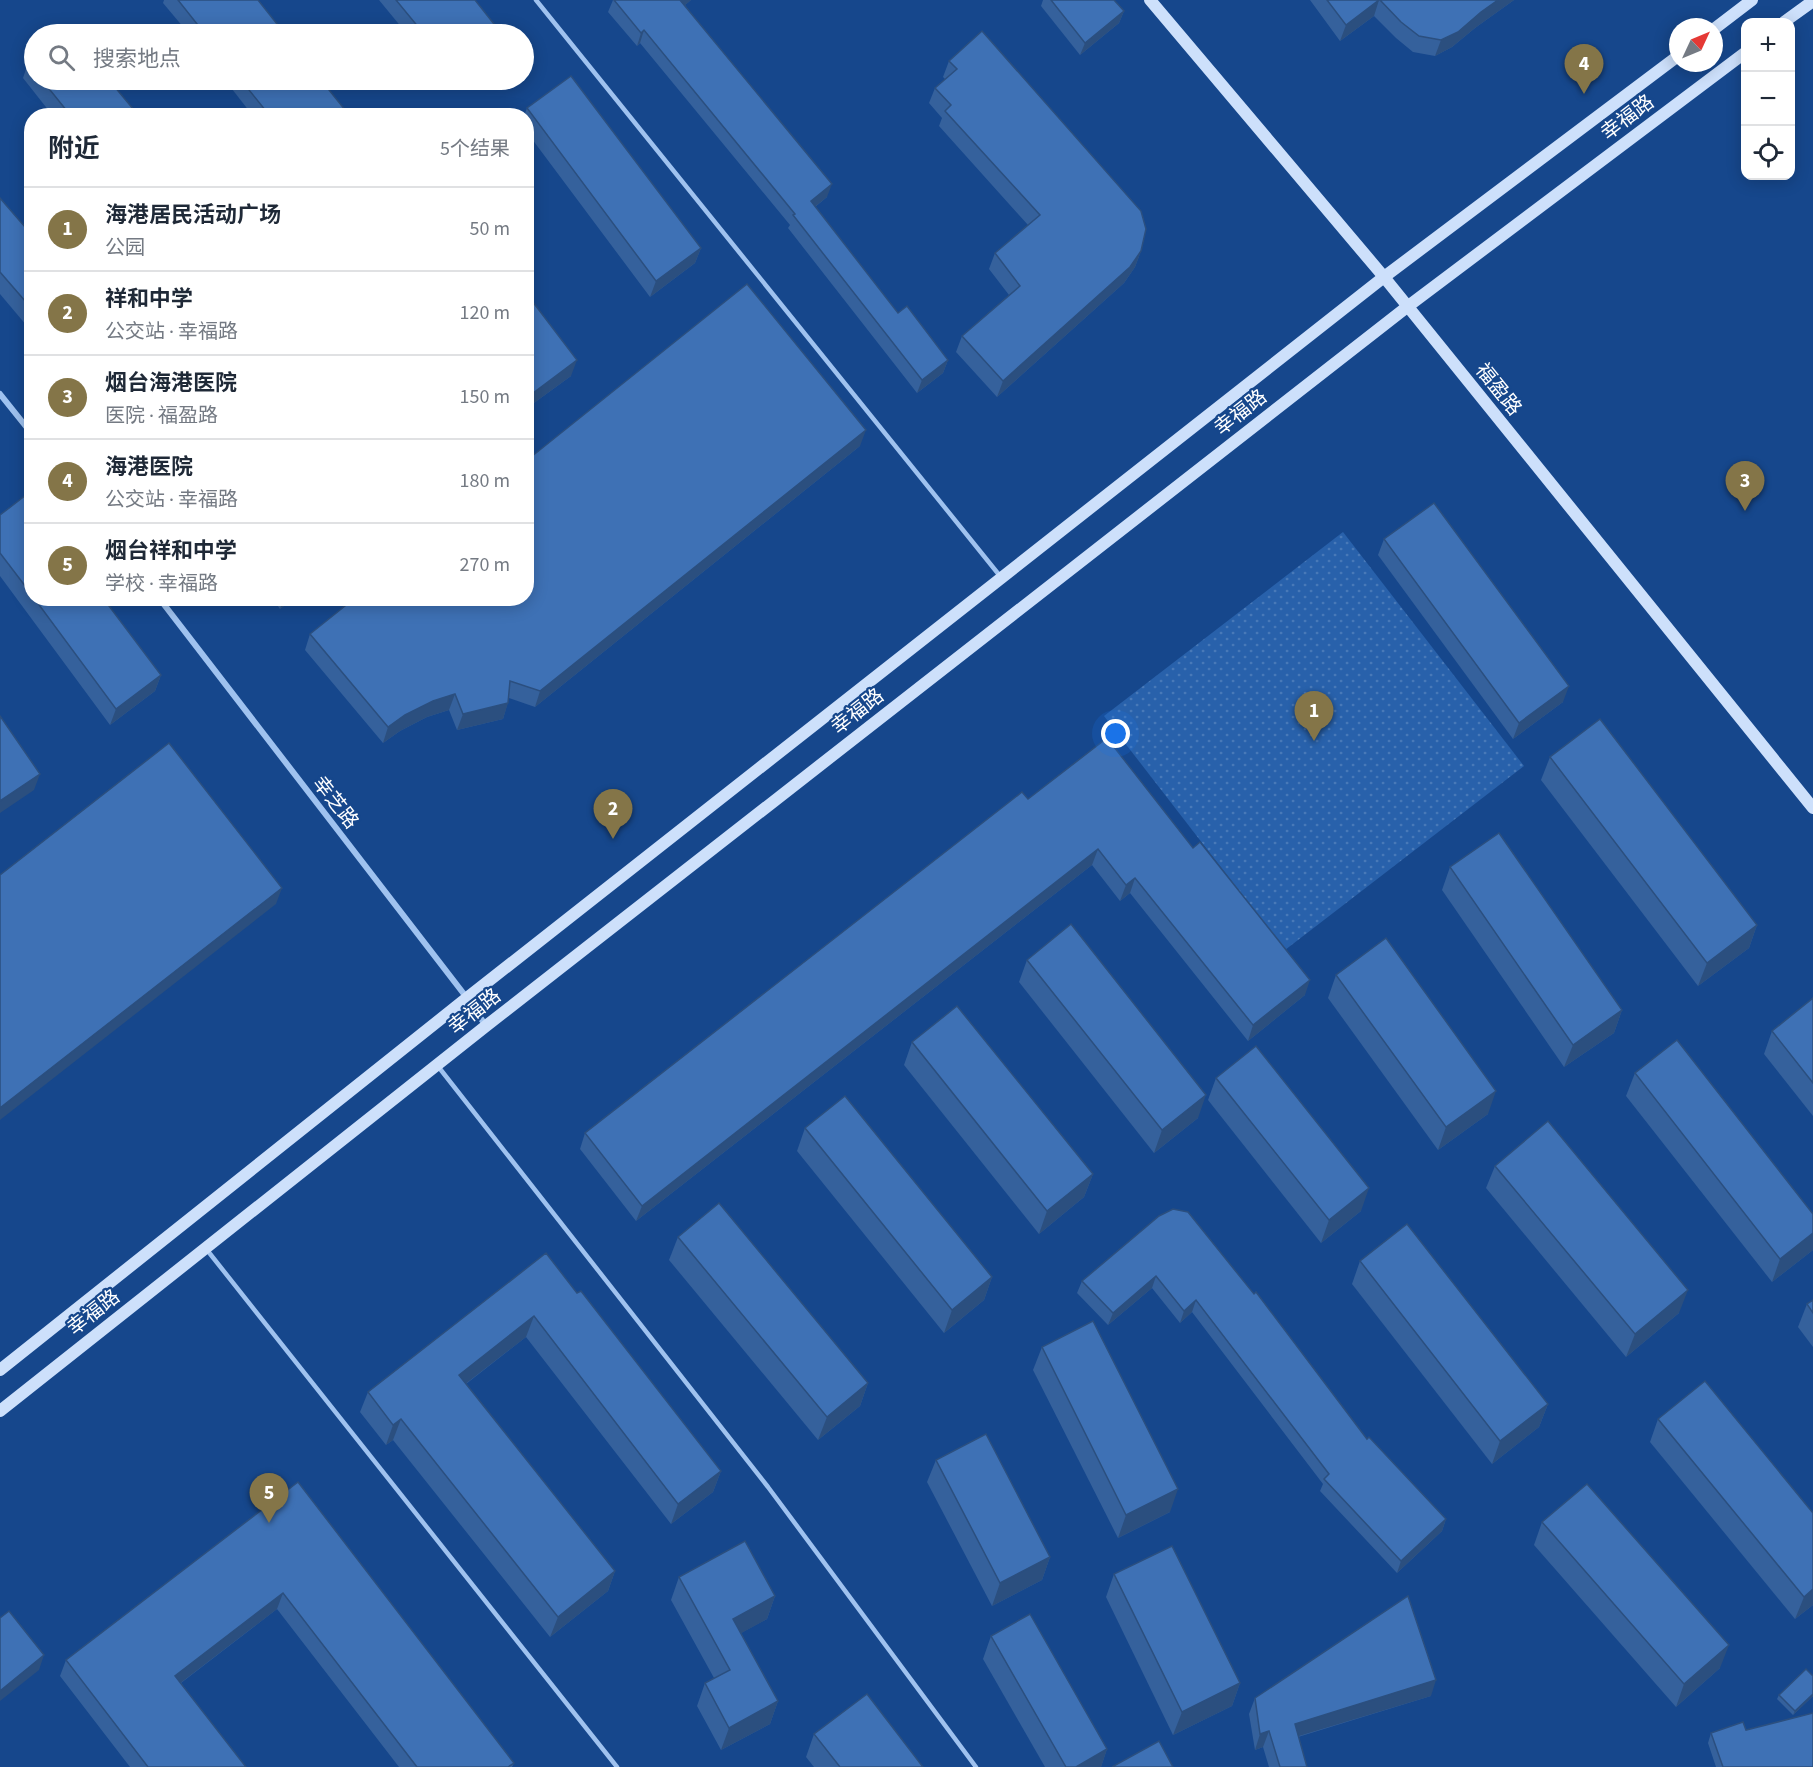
<!DOCTYPE html>
<html lang="zh">
<head>
<meta charset="utf-8">
<style>
  :root { --surface:#fff; --page:#f6f6f7; --text:#1f2937; --muted:#747a83; --line:#e0e1e3; --accent:#847548 }
  body { margin:0; font-family:"Source Sans 3","Noto Sans SC",sans-serif; background:var(--page); color:var(--text) }
  .controls { position:absolute; right:18px; top:18px; display:grid; overflow:hidden; border-radius:12px; box-shadow:0 3px 15px #0003 }
  .controls button { width:54px; height:54px; display:grid; place-items:center; padding:0; border:0; border-bottom:2px solid var(--line); background:var(--surface); color:var(--text); font:30px sans-serif }
  .compass { position:absolute; left:1669px; top:18px; width:54px; height:54px; border-radius:50%; background:var(--surface); box-shadow:0 3px 15px #0003; rotate:46deg }
  .you { position:absolute; left:1116px; top:734px; width:21px; height:21px; margin:-15px; border:4px solid #fff; border-radius:50%; background:#1a73e8; box-shadow:0 0 0 9px #1a73e833 }
  .badge { display:grid; place-items:center; width:39px; height:39px; border-radius:50%; background:var(--accent); color:#fff; font-size:20px; font-weight:700 }
  .pin { position:absolute; translate:-50% -50px; filter:drop-shadow(0 2px 3px #0008) }
  .pin::after { content:''; position:absolute; top:32px; width:21px; height:18px; background:inherit; clip-path:polygon(0 0,100% 0,50% 100%) }
  .list { margin:0; padding:0; list-style:none }
  h2 { display:flex; justify-content:space-between; align-items:center; height:78px; margin:0; padding:0 24px; font-size:26px }
  h2 small { font-size:20px; font-weight:400; color:var(--muted) }
  .list li { display:grid; grid-template-columns:39px 1fr auto; gap:18px; align-items:center; box-sizing:border-box; height:84px; padding:0 24px; border-top:2px solid var(--line) }
  .list b { display:block; font-size:22px; white-space:nowrap }
  .list p { margin:0; font-size:20px; white-space:nowrap; color:var(--muted) }
  .list em { font-size:20px; font-style:normal; color:var(--muted) }
  .icon { flex:none; width:33px; height:33px; fill:none; stroke:currentColor; stroke-width:2; stroke-linecap:round; stroke-linejoin:round }
  .map { position:relative; flex:none; width:1813px; height:1767px; overflow:hidden }
  .search { position:absolute; background:var(--surface); box-shadow:0 3px 15px #0003; left:24px; top:24px; width:510px; height:66px; display:flex; align-items:center; gap:15px; box-sizing:border-box; padding:0 21px; border-radius:33px; color:var(--muted); font-size:22px }
  .panel { position:absolute; background:var(--surface); box-shadow:0 3px 15px #0003; left:24px; top:108px; width:510px; height:498px; border-radius:24px }
  .map>svg:first-child { display:block }
  .park { fill:url(#park-dots) }
  .lines { fill:none; stroke-linecap:round; stroke-linejoin:round }
  .lane { stroke:#9fc2ef; stroke-width:4.5 }
  .street { stroke:#9fc2ef; stroke-width:6 }
  .secondary { stroke:#cde0fb; stroke-width:12 }
  .wall { fill:#35619c }
  .shaded-wall { fill:#2b4f7f }
  .building { fill:#3e71b5; stroke:#2b4f7f; stroke-width:1.5 }
  .labels { text-anchor:middle; stroke-width:4.5; stroke-linejoin:round; paint-order:stroke }
  .street-label { font-size:20px; fill:#fff; stroke:#16478c }
</style>
</head>
<body>
<div class="map">
<svg width="1813" height="1767" viewBox="0 0 1813 1767">
  <defs>
    <pattern id="park-dots" width="8" height="8" patternUnits="userSpaceOnUse" patternTransform="scale(1.5)"><rect width="8" height="8" fill="#2861ab"/><path d="M2 2h.1M6 6h.1" fill="none" stroke="#4879b8" stroke-width="1.8" stroke-linecap="round"/></pattern>
  </defs>
  <rect width="100%" height="100%" fill="#16478c"/>
  <polygon class="park" points="1343,532 1524,766 1285,950 1104,716"/>
  <g class="lines">
    <g class="lane">
      <polyline points="536,0 1000,576"/>
      <polyline points="437,1065 768,1487 976,1767"/>
      <polyline points="207,1250 617,1767"/>
    </g>
    <g class="street">
      <polyline points="0,394 32,434"/>
      <polyline points="159,598 467,998 486,1026"/>
    </g>
    <g class="secondary">
      <polyline points="1150,0 1384,277 1813,808"/>
      <polyline points="1784,22 1813,1"/>
      <polyline points="1714,29 1752,0"/>
      <polyline points="0,1370 467,998 1384,277 1678,56"/>
      <polyline points="0,1411 486,1026 1407,307 1746,52"/>
    </g>
  </g>
  <g class="wall">
    <polygon points="164,0 258,0 285,34 189,34 163,3"/>
    <polygon points="379,0 475,0 494,24 491,34 407,34"/>
    <polygon points="613,0 691,0 685,5 827,197 815,207 898,313 948,360 943,373 917,393 788,228 790,225 640,43 637,46 608,12"/>
    <polygon points="1043,0 1114,0 1124,11 1119,23 1080,55 1041,6"/>
    <polygon points="1310,0 1514,0 1475,28 1452,47 1435,56 1413,52 1396,38 1374,16 1340,41"/>
    <polygon points="34,58 34,80 109,80 139,116 53,116 23,78 28,63"/>
    <polygon points="949,61 1141,251 1135,267 1124,283 997,397 956,352 962,336 1009,295 989,269 995,253 1028,225 939,126 942,118 929,103 935,88 945,79 943,77"/>
    <polygon points="225,80 321,80 350,116 253,116"/>
    <polygon points="527,108 701,248 695,263 650,297 526,131 526,116 524,116"/>
    <polygon points="0,198 32,235 32,332 0,294"/>
    <polygon points="526,293 571,376 527,408 526,408"/>
    <polygon points="860,446 535,707 509,698 503,719 457,730 449,710 427,717 400,731 383,743 305,650 310,634"/>
    <polygon points="32,502 32,598 103,598 161,675 155,691 110,725 0,576 0,515"/>
    <polygon points="1384,539 1563,702 1513,739 1378,555"/>
    <polygon points="272,598 294,598 280,609"/>
    <polygon points="1550,757 1757,925 1749,948 1698,986 1541,780"/>
    <polygon points="1028,799 1305,995 1248,1041 1130,893 1120,901 1092,865 636,1221 580,1149 585,1133"/>
    <polygon points="1450,867 1622,1010 1614,1033 1564,1067 1442,890"/>
    <polygon points="1027,960 1198,1118 1154,1153 1019,982"/>
    <polygon points="1336,975 1488,1114 1438,1150 1328,998"/>
    <polygon points="1813,998 1813,1116 1764,1054 1772,1031"/>
    <polygon points="912,1042 1093,1174 1084,1197 1039,1234 904,1065"/>
    <polygon points="1635,1073 1813,1214 1813,1250 1772,1282 1626,1096"/>
    <polygon points="1216,1078 1361,1211 1321,1243 1208,1100"/>
    <polygon points="805,1128 992,1277 984,1300 944,1333 797,1151"/>
    <polygon points="1495,1166 1679,1313 1626,1357 1486,1188"/>
    <polygon points="1159,1216 1367,1439 1446,1519 1442,1531 1397,1573 1320,1491 1323,1484 1192,1312 1180,1323 1152,1288 1108,1325 1077,1293 1082,1281"/>
    <polygon points="678,1237 868,1383 860,1406 818,1440 669,1260"/>
    <polygon points="1360,1261 1548,1404 1539,1427 1492,1464 1352,1284"/>
    <polygon points="577,1293 721,1471 713,1492 671,1524 526,1337 466,1384 615,1571 608,1591 550,1637 393,1440 386,1445 360,1412 368,1392"/>
    <polygon points="1813,1300 1813,1347 1798,1327 1807,1304"/>
    <polygon points="1042,1347 1170,1512 1118,1538 1033,1370"/>
    <polygon points="1658,1419 1813,1513 1813,1605 1795,1619 1650,1442"/>
    <polygon points="936,1460 1050,1557 1042,1580 992,1606 927,1482"/>
    <polygon points="298,1482 514,1763 512,1767 399,1767 277,1609 181,1683 246,1767 130,1767 60,1676 66,1660"/>
    <polygon points="1542,1522 1720,1668 1676,1707 1534,1545"/>
    <polygon points="1114,1574 1240,1683 1232,1706 1173,1735 1106,1597"/>
    <polygon points="679,1577 775,1596 767,1619 741,1633 778,1701 770,1724 721,1750 697,1706 705,1683 714,1678 671,1600"/>
    <polygon points="991,1636 1107,1749 1101,1767 1045,1767 983,1659"/>
    <polygon points="1813,1676 1813,1696 1793,1715 1777,1699 1779,1695"/>
    <polygon points="1431,1696 1298,1737 1307,1767 1269,1767 1263,1747 1255,1750 1249,1714 1255,1698"/>
    <polygon points="1746,1730 1813,1767 1716,1767 1708,1743 1711,1733"/>
    <polygon points="814,1734 923,1767 814,1767 806,1757"/>
  </g>
  <g class="shaded-wall">
    <polygon points="680,0 691,0 676,13"/>
    <polygon points="1379,0 1374,16 1340,41 1346,25"/>
    <polygon points="1498,0 1514,0 1475,28 1452,47 1435,56 1441,40"/>
    <polygon points="1124,11 1119,23 1080,55 1085,43"/>
    <polygon points="494,24 491,34 482,34"/>
    <polygon points="644,30 640,43 637,46 641,33"/>
    <polygon points="832,184 827,197 806,214 811,201"/>
    <polygon points="701,248 695,263 650,297 656,281"/>
    <polygon points="1141,251 1135,267 1124,283 997,397 1003,381"/>
    <polygon points="577,360 571,376 527,408 533,393"/>
    <polygon points="948,360 943,373 917,393 922,380"/>
    <polygon points="866,430 860,446 535,707 540,691"/>
    <polygon points="284,598 294,598 280,609"/>
    <polygon points="161,675 155,691 110,725 116,709"/>
    <polygon points="1569,686 1563,702 1513,739 1519,723"/>
    <polygon points="455,694 449,710 427,717 400,731 383,743 388,727 405,715 433,701"/>
    <polygon points="508,703 503,719 457,730 463,714"/>
    <polygon points="40,774 34,790 0,813 0,801"/>
    <polygon points="1098,849 1092,865 636,1221 642,1206"/>
    <polygon points="1135,878 1130,893 1120,901 1126,885"/>
    <polygon points="282,888 276,904 0,1120 0,1108"/>
    <polygon points="1757,925 1749,948 1698,986 1707,963"/>
    <polygon points="1310,980 1305,995 1248,1041 1253,1025"/>
    <polygon points="1622,1010 1614,1033 1564,1067 1573,1045"/>
    <polygon points="1496,1091 1488,1114 1438,1150 1446,1127"/>
    <polygon points="1206,1095 1198,1118 1154,1153 1162,1130"/>
    <polygon points="1093,1174 1084,1197 1039,1234 1047,1211"/>
    <polygon points="1369,1188 1361,1211 1321,1243 1329,1220"/>
    <polygon points="1813,1233 1813,1250 1772,1282 1780,1259"/>
    <polygon points="1156,1276 1152,1288 1108,1325 1113,1313"/>
    <polygon points="992,1277 984,1300 944,1333 952,1310"/>
    <polygon points="1688,1290 1679,1313 1626,1357 1635,1334"/>
    <polygon points="1196,1300 1192,1312 1180,1323 1184,1311"/>
    <polygon points="534,1316 526,1337 451,1395 459,1375"/>
    <polygon points="868,1383 860,1406 818,1440 827,1417"/>
    <polygon points="1548,1404 1539,1427 1492,1464 1500,1441"/>
    <polygon points="401,1419 393,1440 386,1445 393,1425"/>
    <polygon points="721,1471 713,1492 671,1524 678,1504"/>
    <polygon points="1178,1489 1170,1512 1118,1538 1126,1515"/>
    <polygon points="1446,1519 1442,1531 1397,1573 1401,1561"/>
    <polygon points="1050,1557 1042,1580 992,1606 1000,1583"/>
    <polygon points="615,1571 608,1591 550,1637 558,1617"/>
    <polygon points="1813,1589 1813,1605 1795,1619 1804,1597"/>
    <polygon points="283,1593 277,1609 170,1691 175,1676"/>
    <polygon points="775,1596 767,1619 725,1642 733,1619"/>
    <polygon points="1729,1645 1720,1668 1676,1707 1684,1684"/>
    <polygon points="44,1655 39,1670 0,1701 0,1691"/>
    <polygon points="1436,1680 1431,1696 1289,1739 1295,1724"/>
    <polygon points="1240,1683 1232,1706 1173,1735 1182,1712"/>
    <polygon points="1813,1694 1813,1696 1793,1715 1795,1711"/>
    <polygon points="778,1701 770,1724 721,1750 729,1728"/>
    <polygon points="1269,1731 1263,1747 1255,1750 1260,1734"/>
    <polygon points="1107,1749 1101,1767 1076,1767"/>
  </g>
  <g class="building">
    <polygon points="178,0 258,0 285,34 205,34"/>
    <polygon points="396,0 475,0 494,24 482,34 424,34"/>
    <polygon points="614,0 680,0 832,184 811,201 898,313 907,306 948,360 922,380 793,215 795,214 644,30 641,33"/>
    <polygon points="1051,0 1114,0 1124,11 1085,43"/>
    <polygon points="1327,0 1379,0 1346,25"/>
    <polygon points="1380,0 1498,0 1481,12 1458,32 1441,40 1419,36 1401,22"/>
    <polygon points="69,30 73,34 63,34"/>
    <polygon points="982,31 1141,211 1146,229 1141,251 1130,267 1003,381 962,336 1020,286 995,253 1040,215 945,111 951,105 935,88 957,69 949,61"/>
    <polygon points="34,58 34,70 28,63"/>
    <polygon points="571,76 701,248 656,281 527,108"/>
    <polygon points="42,80 109,80 139,116 71,116"/>
    <polygon points="241,80 321,80 350,116 270,116"/>
    <polygon points="0,198 32,235 32,309 0,272"/>
    <polygon points="747,284 866,430 540,691 510,681 508,703 463,714 455,694 433,701 405,715 388,727 310,634 355,598 526,598 526,461"/>
    <polygon points="526,293 577,360 533,393 526,384"/>
    <polygon points="26,495 32,502 32,595 0,553 0,515"/>
    <polygon points="1434,503 1569,686 1519,723 1384,539"/>
    <polygon points="34,598 103,598 161,675 116,709"/>
    <polygon points="0,716 40,774 0,801"/>
    <polygon points="1600,719 1757,925 1707,963 1550,757"/>
    <polygon points="1107,738 1193,848 1200,842 1310,980 1253,1025 1135,878 1126,885 1098,849 642,1206 585,1133 1022,792 1028,799"/>
    <polygon points="169,743 282,888 0,1108 0,875"/>
    <polygon points="1499,833 1622,1010 1573,1045 1450,867"/>
    <polygon points="1071,924 1206,1095 1162,1130 1027,960"/>
    <polygon points="1386,938 1496,1091 1446,1127 1336,975"/>
    <polygon points="1813,998 1813,1083 1772,1031"/>
    <polygon points="957,1006 1093,1174 1047,1211 912,1042"/>
    <polygon points="1677,1040 1813,1214 1813,1233 1780,1259 1635,1073"/>
    <polygon points="1256,1046 1369,1188 1329,1220 1216,1078"/>
    <polygon points="845,1096 992,1277 952,1310 805,1128"/>
    <polygon points="1548,1121 1688,1290 1635,1334 1495,1166"/>
    <polygon points="719,1203 868,1383 827,1417 678,1237"/>
    <polygon points="1173,1209 1188,1212 1254,1294 1256,1292 1367,1439 1369,1437 1446,1519 1401,1561 1324,1479 1329,1474 1196,1300 1184,1311 1156,1276 1113,1313 1082,1281 1159,1216"/>
    <polygon points="1407,1224 1548,1404 1500,1441 1360,1261"/>
    <polygon points="546,1253 577,1293 581,1291 721,1471 678,1504 534,1316 459,1375 615,1571 558,1617 401,1419 393,1425 368,1392"/>
    <polygon points="1813,1300 1813,1313 1807,1304"/>
    <polygon points="1093,1321 1178,1489 1126,1515 1042,1347"/>
    <polygon points="1705,1381 1813,1513 1813,1589 1804,1597 1658,1419"/>
    <polygon points="986,1434 1050,1557 1000,1583 936,1460"/>
    <polygon points="298,1482 514,1763 508,1767 417,1767 283,1593 175,1676 246,1767 148,1767 66,1660"/>
    <polygon points="1587,1484 1729,1645 1684,1684 1542,1522"/>
    <polygon points="745,1541 775,1596 733,1619 778,1701 729,1728 705,1683 730,1670 679,1577"/>
    <polygon points="1172,1546 1240,1683 1182,1712 1114,1574"/>
    <polygon points="1408,1596 1436,1680 1295,1724 1307,1767 1280,1767 1269,1731 1260,1734 1255,1698"/>
    <polygon points="9,1611 44,1655 0,1691 0,1618"/>
    <polygon points="1030,1614 1107,1749 1076,1767 1066,1767 991,1636"/>
    <polygon points="1806,1669 1813,1676 1813,1694 1795,1711 1779,1695"/>
    <polygon points="867,1694 923,1767 840,1767 814,1734"/>
    <polygon points="1813,1713 1813,1767 1723,1767 1711,1733 1743,1722 1746,1730"/>
    <polygon points="1159,1741 1173,1767 1112,1767"/>
  </g>
  <g class="labels">
    <g class="street-label">
      <text transform="translate(1627 117) rotate(-37)" y="7">幸福路</text>
      <text transform="translate(1499 389) rotate(51)" y="7">福盈路</text>
      <text transform="translate(1240 412) rotate(-38)" y="7">幸福路</text>
      <text transform="translate(857 711) rotate(-38)" y="7">幸福路</text>
      <text transform="translate(336 802) rotate(52)" y="7">幸芝路</text>
      <text transform="translate(474 1011) rotate(-38)" y="7">幸福路</text>
      <text transform="translate(93 1312) rotate(-38)" y="7">幸福路</text>
    </g>
  </g>
</svg>
<div class="controls">
<button>+</button>
<button>−</button>
<button><svg class="icon" aria-label="locate" viewBox="0 0 24 24"><circle cx="12" cy="12" r="6"/><path d="M12 2v4M12 18v4M2 12h4M18 12h4"/></svg></button>
</div>
<svg class="compass" viewBox="-18 -18 36 36"><path d="M0-13l5 13h-10z" fill="#e53935"/><path d="M0 13l5-13h-10z" fill="#747a83"/></svg>
<div class="you"></div>
<div class="pin badge" style="left:1314px;top:741px">1</div>
<div class="pin badge" style="left:613px;top:839px">2</div>
<div class="pin badge" style="left:1745px;top:511px">3</div>
<div class="pin badge" style="left:1584px;top:94px">4</div>
<div class="pin badge" style="left:269px;top:1523px">5</div>
<div class="search"><svg class="icon" aria-label="search" viewBox="0 0 24 24"><circle cx="10" cy="10" r="6"/><path d="M15 15l6 6"/></svg>搜索地点</div>
<section class="panel">
<h2>附近<small>5个结果</small></h2>
<ul class="list">
<li><span class="badge">1</span><div><b>海港居民活动广场</b><p>公园</p></div><em>50 m</em></li>
<li><span class="badge">2</span><div><b>祥和中学</b><p>公交站 · 幸福路</p></div><em>120 m</em></li>
<li><span class="badge">3</span><div><b>烟台海港医院</b><p>医院 · 福盈路</p></div><em>150 m</em></li>
<li><span class="badge">4</span><div><b>海港医院</b><p>公交站 · 幸福路</p></div><em>180 m</em></li>
<li><span class="badge">5</span><div><b>烟台祥和中学</b><p>学校 · 幸福路</p></div><em>270 m</em></li>
</ul>
</section>
</div>
</body>
</html>
